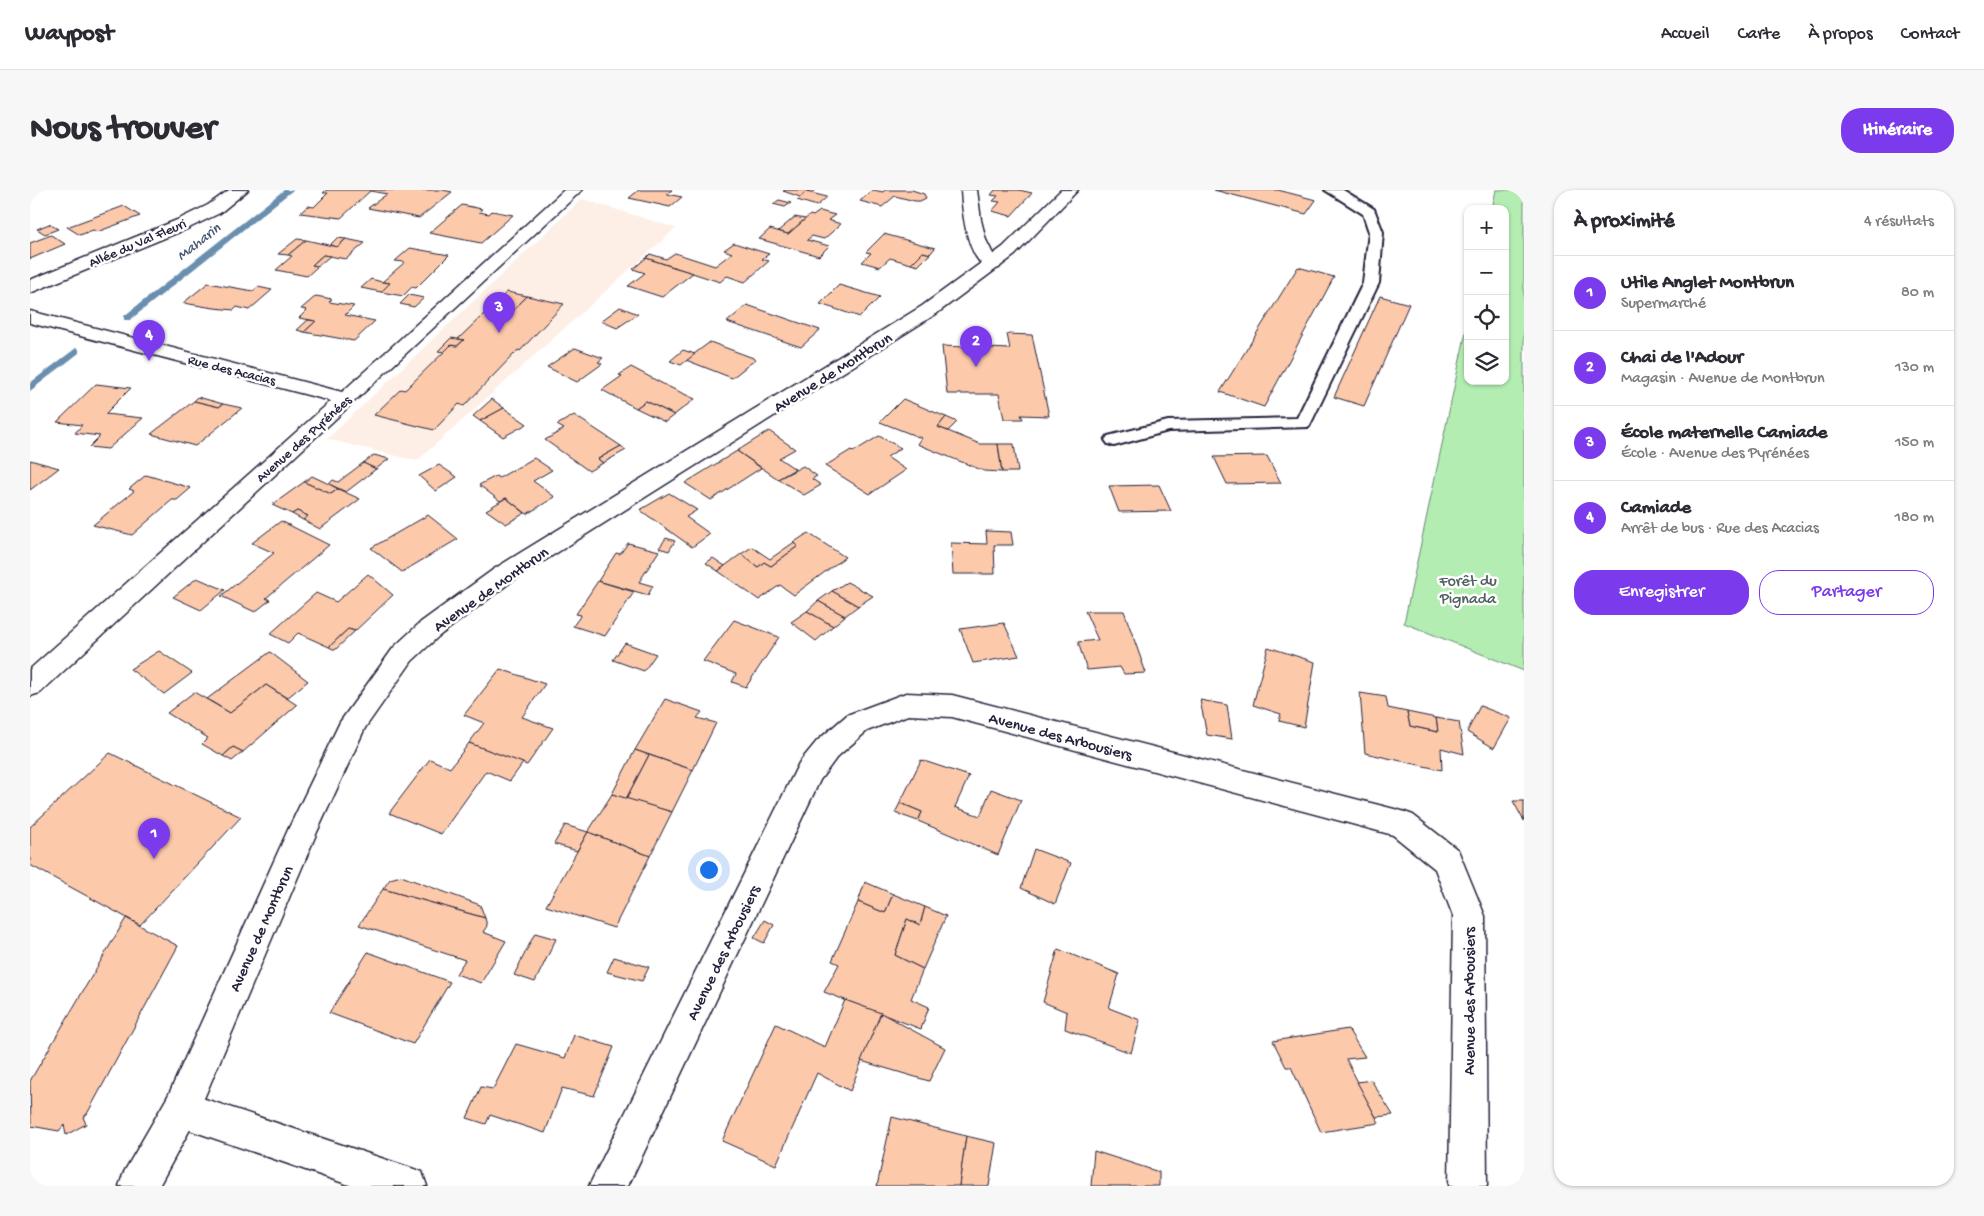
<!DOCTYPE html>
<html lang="fr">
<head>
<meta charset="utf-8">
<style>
  :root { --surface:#fff; --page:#f7f7f7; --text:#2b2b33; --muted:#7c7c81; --line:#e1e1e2; --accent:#7c3aed }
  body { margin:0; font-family:"Gochi Hand",sans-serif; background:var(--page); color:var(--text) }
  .controls { position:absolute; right:15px; top:15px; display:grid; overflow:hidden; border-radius:10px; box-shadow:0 1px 4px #0004 }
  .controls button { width:45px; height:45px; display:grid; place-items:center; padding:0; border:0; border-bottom:1px solid var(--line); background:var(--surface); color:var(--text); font:25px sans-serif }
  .you { position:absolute; left:678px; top:679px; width:18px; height:18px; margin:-12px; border:4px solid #fff; border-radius:50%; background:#1a73e8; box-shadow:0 0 0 8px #1a73e833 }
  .badge { display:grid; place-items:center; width:32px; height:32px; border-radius:50%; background:var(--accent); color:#fff; font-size:16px; font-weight:700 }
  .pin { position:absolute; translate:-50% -41px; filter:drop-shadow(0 1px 2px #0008) }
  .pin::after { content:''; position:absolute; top:26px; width:18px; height:15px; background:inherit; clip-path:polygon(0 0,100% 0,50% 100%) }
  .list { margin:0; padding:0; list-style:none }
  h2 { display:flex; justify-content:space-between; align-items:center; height:65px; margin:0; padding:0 20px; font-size:21px }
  h2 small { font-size:16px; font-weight:400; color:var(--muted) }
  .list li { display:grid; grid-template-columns:32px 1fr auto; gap:15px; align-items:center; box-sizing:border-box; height:75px; padding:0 20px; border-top:1px solid var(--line) }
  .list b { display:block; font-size:19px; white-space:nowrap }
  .list p { margin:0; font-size:16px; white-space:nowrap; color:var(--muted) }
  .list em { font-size:16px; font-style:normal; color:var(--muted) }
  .actions { display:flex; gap:10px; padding:15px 20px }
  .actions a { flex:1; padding:11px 0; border:1px solid var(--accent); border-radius:20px; text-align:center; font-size:18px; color:var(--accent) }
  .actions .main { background:var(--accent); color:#fff }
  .icon { flex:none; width:28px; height:28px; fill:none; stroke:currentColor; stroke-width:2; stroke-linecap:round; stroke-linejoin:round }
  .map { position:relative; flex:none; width:1494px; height:996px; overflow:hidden; border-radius:20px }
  header { display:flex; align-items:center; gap:30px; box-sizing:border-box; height:70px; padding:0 25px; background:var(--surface); border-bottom:1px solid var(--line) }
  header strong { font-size:24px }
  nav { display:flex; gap:28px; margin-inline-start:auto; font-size:18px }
  .intro { display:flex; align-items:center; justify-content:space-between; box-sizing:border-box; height:120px; padding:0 30px }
  h1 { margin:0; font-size:35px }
  .button { padding:12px 22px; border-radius:20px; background:var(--accent); color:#fff; font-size:18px; font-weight:700 }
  main { display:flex; gap:30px; padding:0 30px }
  aside { flex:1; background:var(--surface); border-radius:20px; box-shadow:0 1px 4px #0004 }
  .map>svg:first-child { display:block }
  .built { fill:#feefe6 }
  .green { fill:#b3edb1; stroke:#6a8876 }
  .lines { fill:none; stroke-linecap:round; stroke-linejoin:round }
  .stream { fill:#6b8fae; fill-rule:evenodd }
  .building { fill:#fcc9ab; stroke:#22223b }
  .service-casing { stroke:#22223b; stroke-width:4 }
  .minor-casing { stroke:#22223b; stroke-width:3 }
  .tertiary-casing { stroke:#22223b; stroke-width:3 }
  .service { fill:#fff; fill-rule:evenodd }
  .minor { fill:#fff; fill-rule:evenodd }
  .tertiary { fill:#fff; fill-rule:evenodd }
  .labels { text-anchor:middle; stroke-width:5; stroke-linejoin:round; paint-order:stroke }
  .far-street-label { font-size:14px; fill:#22223b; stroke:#fff }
  .far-water-label { font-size:15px; font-style:italic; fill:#465875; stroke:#fff }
  .street-label { font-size:16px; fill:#22223b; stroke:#fff }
  .park-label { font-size:16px; fill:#4e5f5e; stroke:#fff }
</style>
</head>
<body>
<header>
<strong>Waypost</strong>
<nav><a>Accueil</a><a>Carte</a><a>À propos</a><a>Contact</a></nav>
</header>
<div class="intro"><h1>Nous trouver</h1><a class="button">Itinéraire</a></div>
<main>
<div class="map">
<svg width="1494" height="996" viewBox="0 0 1494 996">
  <rect width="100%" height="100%" fill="#fff"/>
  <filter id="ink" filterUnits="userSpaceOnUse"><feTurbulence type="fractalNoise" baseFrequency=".02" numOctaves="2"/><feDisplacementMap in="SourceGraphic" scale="10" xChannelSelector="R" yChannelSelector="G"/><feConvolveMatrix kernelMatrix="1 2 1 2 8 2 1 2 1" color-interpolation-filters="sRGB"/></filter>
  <g filter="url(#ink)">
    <polygon class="built" points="552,9 646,38 387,271 297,249"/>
    <polygon class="green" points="1466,0 1494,0 1494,481 1374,433 1438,132 1438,191 1475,191 1475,19 1462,19"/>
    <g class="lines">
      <g class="stream">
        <polygon points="254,0 263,0 100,130 94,130 94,126"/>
        <polygon points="46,158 49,159 49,163 0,201 0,193"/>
      </g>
    </g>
    <g class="building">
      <polygon points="296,0 413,0 422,2 389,28 338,18 357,4 340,1 311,28 270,23 278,16 284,17 298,3 293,3"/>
      <polygon points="609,0 642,0 637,4 652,7 640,17 599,8"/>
      <polygon points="755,0 785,0 781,4 776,2 770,7 753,1"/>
      <polygon points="843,0 853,2 855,0 882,0 894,4 896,8 890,11 885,11 865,6 852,17 830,11"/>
      <polygon points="965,0 989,0 1002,3 981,26 962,21 970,12 963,11 968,6 961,5"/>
      <polygon points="1184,0 1248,0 1286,10 1276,24"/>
      <polygon points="776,2 781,3 797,7 787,16 767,10"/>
      <polygon points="749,10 761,13 755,17 743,14"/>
      <polygon points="432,15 452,19 449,22 459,24 462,21 483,25 451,53 399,43"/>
      <polygon points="94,16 110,26 67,42 63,40 50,45 37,37"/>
      <polygon points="790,21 805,25 798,30 811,34 794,49 782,46 777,50 799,56 789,66 729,49 740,39 758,44 780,25 783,26"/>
      <polygon points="765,27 775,29 758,44 748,41"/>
      <polygon points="19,34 28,39 15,44 7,39"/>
      <polygon points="854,44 905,58 900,64 893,62 881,74 860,68 850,77 832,72 841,63 836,62"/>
      <polygon points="21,45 35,54 0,69 0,53"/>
      <polygon points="307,48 316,49 307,57 300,55"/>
      <polygon points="267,49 276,50 258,65 248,64"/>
      <polygon points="316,49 335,53 316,69 293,65 282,75 288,76 277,86 246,80 262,66 258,65 276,50 307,57"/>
      <polygon points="704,53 739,64 732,69 739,71 715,92 697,86 690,92 616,68 620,64 636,69 645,63 685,76 702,63 694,60"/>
      <polygon points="380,58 419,65 386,98 382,97 373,106 351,102 360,93 352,92 375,72 365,71"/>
      <polygon points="893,62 900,64 888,76 881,74"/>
      <polygon points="293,65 300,66 288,76 282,75"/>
      <polygon points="616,68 640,76 663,83 632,107 598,96 615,83 603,79"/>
      <polygon points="1268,77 1304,87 1234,217 1190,202"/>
      <polygon points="341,89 352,92 360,93 351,102 331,98"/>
      <polygon points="178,93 223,101 228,97 242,100 219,120 207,117 204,120 184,118 153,113"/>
      <polygon points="809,95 850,107 830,127 790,114"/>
      <polygon points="477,102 497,106 476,128 455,123"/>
      <polygon points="379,105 394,108 384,117 370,114"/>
      <polygon points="286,106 302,109 299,112 324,116 315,125 345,131 324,151 274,142 286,131 269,128 277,120 271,119"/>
      <polygon points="497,106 534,114 490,161 488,160 434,216 429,214 404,240 344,225 371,199 375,200 421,155 427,156 434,150 428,149 455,123 476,128"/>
      <polygon points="1350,106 1379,114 1334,216 1304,207"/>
      <polygon points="717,115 790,140 771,157 697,132"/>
      <polygon points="590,117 608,124 587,138 571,131"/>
      <polygon points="278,130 286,131 274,142 267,140"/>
      <polygon points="977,144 1002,145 1019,226 991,225 993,229 974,229 969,204 917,204 912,156 980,159"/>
      <polygon points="421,148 434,150 427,156 421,155 414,162 408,161"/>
      <polygon points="680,152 726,169 702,188 656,170"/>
      <polygon points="545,158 573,168 568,172 572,174 547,192 517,177"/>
      <polygon points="653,160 665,164 651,175 640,171"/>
      <polygon points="601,177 637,196 665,209 644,225 616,211 606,218 572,200 592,186 589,185"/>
      <polygon points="66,194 101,198 75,224 113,228 78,259 59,257 70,246 45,243 52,235 27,232"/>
      <polygon points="168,207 193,214 189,217 164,211"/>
      <polygon points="462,209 474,218 450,231 443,226"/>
      <polygon points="873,209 916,227 908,237 950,254 968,254 972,282 954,281 887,254 891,248 850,232"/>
      <polygon points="164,211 189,217 193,214 212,218 165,256 121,244"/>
      <polygon points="616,211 644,225 635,232 606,218"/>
      <polygon points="474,218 497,234 473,247 450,231"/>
      <polygon points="544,225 591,256 568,269 573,273 559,281 515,250 534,239 527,235"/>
      <polygon points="916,227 927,232 918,241 908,237"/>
      <polygon points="739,241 765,259 749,268 765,279 748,289 707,261"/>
      <polygon points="849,246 871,258 857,267 876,280 840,304 795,276 821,260 823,262"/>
      <polygon points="968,254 984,254 988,282 972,282"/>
      <polygon points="591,256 596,260 573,273 568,269"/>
      <polygon points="707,261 731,278 681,310 655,293"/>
      <polygon points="344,265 359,269 346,279 333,273"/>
      <polygon points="1237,266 1251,293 1197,294 1184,267"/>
      <polygon points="504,268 522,280 503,291 525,307 497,324 476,308 470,311 449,295 466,286 469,288"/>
      <polygon points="0,270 29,278 0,300"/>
      <polygon points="333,273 346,279 316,302 299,294 303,290 308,292"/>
      <polygon points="409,275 427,287 406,301 389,286"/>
      <polygon points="773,276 787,286 782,289 791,295 774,305 748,289"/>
      <polygon points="116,285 161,298 147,310 142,310 102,345 63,335 104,301 99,299"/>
      <polygon points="282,286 299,294 308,299 301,304 274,292"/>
      <polygon points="274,292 301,304 308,299 330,309 290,339 273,330 278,326 267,321 262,324 242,315"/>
      <polygon points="1129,295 1141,321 1089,322 1079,296"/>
      <polygon points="639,303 667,320 656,327 680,344 662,357 610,320"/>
      <polygon points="476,308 495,323 476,334 456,320"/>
      <polygon points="267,321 278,326 273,330 262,324"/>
      <polygon points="398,325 428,349 372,382 341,358"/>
      <polygon points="251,331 299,355 236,408 240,410 225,422 191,406 244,363 222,353"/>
      <polygon points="956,341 981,342 983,355 964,355 965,384 923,384 921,353 957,354"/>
      <polygon points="778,343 815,367 764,405 750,395 729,410 688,381 711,364 728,377 734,372 741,376 768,356 763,353"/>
      <polygon points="636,348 645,351 639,361 629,358"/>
      <polygon points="598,353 629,361 609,392 623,396 618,405 568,391 586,363 590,364"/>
      <polygon points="763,353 768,356 741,376 734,372 728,377 711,364 722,357 740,369"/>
      <polygon points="683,368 695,376 688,381 676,373"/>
      <polygon points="338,384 363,405 325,441 318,439 299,457 268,443 258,453 240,444 286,403 306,412"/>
      <polygon points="167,388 195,400 171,420 143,407"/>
      <polygon points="568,391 604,402 575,446 543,436 551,425 546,424"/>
      <polygon points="817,392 843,406 828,416 802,401"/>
      <polygon points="802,401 828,416 815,426 788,411"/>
      <polygon points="788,411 815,426 803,436 777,421"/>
      <polygon points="777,421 803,436 786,451 761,432"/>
      <polygon points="1055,421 1094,421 1116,483 1094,484 1090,477 1057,480 1048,452 1068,450"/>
      <polygon points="704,430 749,447 716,497 702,492 706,484 673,471"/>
      <polygon points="974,433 989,466 943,473 930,439"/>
      <polygon points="318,439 325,441 305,460 299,457"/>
      <polygon points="595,453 626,464 614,481 583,470"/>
      <polygon points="1238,457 1285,472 1274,537 1249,531 1251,524 1223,515"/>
      <polygon points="129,461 162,483 134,504 100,479"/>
      <polygon points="240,462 278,491 257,508 236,495 200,523 177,509"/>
      <polygon points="470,479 515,494 492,527 523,538 497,575 439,553 454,533 434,525"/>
      <polygon points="236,495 267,515 213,562 203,557 193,566 172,554 178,548 137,523 164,502 200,523"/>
      <polygon points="1330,503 1356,507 1358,518 1377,522 1380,536 1408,542 1406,528 1429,532 1434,564 1411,558 1412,580 1335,563"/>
      <polygon points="635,509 672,522 667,528 686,533 663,580 605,560"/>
      <polygon points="1170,510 1197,515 1202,549 1177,545"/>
      <polygon points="1450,516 1481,528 1464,558 1437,542"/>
      <polygon points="1377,522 1406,528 1408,542 1380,536"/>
      <polygon points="439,553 493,573 480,591 456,581 411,644 359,623 400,569 420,578"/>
      <polygon points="203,557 213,562 202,571 193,566"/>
      <polygon points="605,560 619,565 596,609 582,604"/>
      <polygon points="80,563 211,627 110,735 0,675 0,637"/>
      <polygon points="619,565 663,580 642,622 596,609"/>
      <polygon points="891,570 939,586 925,617 950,626 961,599 991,610 968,665 888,631 892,622 870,613"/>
      <polygon points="582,604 642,622 620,666 558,642"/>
      <polygon points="1483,611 1494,611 1494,631"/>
      <polygon points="870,613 892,622 888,631 865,623"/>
      <polygon points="535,635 558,642 547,661 524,654"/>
      <polygon points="558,642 620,666 584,738 516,716"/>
      <polygon points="1004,659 1041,673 1025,714 991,698"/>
      <polygon points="371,686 450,715 455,728 353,699 360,689"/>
      <polygon points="835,692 863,704 855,723 828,712"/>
      <polygon points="353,699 455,728 457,736 453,742 476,751 451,793 426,784 435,770 329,735"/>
      <polygon points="863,704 895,717 890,735 877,729 865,765 893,779 881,809 899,817 891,839 794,802 809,774 802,771 828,712 855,723"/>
      <polygon points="895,717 916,726 893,779 865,765 877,729 890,735"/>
      <polygon points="96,728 148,756 57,924 53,927 56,934 36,945 34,935 29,941 1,936 0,891"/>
      <polygon points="735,730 744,735 734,753 724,748"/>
      <polygon points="505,743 526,749 505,792 484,785"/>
      <polygon points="1028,759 1089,784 1079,818 1110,830 1101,863 1035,839 1037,822 1013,812"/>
      <polygon points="338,762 420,792 383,854 299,823"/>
      <polygon points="584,767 619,777 612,791 577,782"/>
      <polygon points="815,810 851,823 820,901 787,883 746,975 692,951 746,834 795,857"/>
      <polygon points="851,823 915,858 899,891 831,871"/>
      <polygon points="1318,839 1335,867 1316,869 1349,933 1291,942 1261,877 1256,877 1243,851"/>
      <polygon points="544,845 584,857 564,906 532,898 515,943 460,925 456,934 437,928 451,897 463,899 486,854 535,868"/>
      <polygon points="1341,890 1363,925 1346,927 1327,892"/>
      <polygon points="862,927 936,946 929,996 847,996"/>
      <polygon points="936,946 966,953 959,996 929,996"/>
      <polygon points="1064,961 1129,982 1129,996 1061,996"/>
    </g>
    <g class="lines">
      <g class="service-casing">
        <polygon id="service" points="1295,0 1313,0 1344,19 1353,42 1349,93 1279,237 1138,241 1084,256 1078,254 1075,250 1078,246 1138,231 1267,228 1333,93 1339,42 1333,24"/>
      </g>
      <g class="minor-casing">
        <g id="minor">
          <polygon points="199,0 218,0 190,23 159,38 0,103 0,90 147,30 178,15"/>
          <polygon points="534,0 552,0 10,503 0,506 0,479 301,211 0,133 0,121 312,202"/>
          <path d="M 931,0 L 947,0 L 951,30 L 956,50 L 963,64 L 972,74 L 969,78 C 938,86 932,21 931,0 Z"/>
          <polygon points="876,503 922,505 1372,621 1383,625 1428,660 1455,726 1457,996 1419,996 1423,726 1405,679 1363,645 922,527 878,525 837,541 807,567 790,590 598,996 559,996 769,573 787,551 817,525"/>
          <polygon points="151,901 378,977 392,982 397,996 322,996 151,937 138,932 133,919 138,906"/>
        </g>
      </g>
      <g class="tertiary-casing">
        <polygon id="tertiary" points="1031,0 1048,0 985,65 906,124 482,391 409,446 382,471 335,538 287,642 164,932 129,996 89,996 94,982 138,906 257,642 310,532 364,457 391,432 464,379 892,116 973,57"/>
      </g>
      <use href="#service" class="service"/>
      <use href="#minor" class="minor"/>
      <use href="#tertiary" class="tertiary"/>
    </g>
  </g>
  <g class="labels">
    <g class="far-street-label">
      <text transform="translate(107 52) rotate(-23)" y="5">Allée du Val Fleuri</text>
      <text transform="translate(202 179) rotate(14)" y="5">Rue des Acacias</text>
      <text transform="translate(273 248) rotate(-42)" y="5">Avenue des Pyrénées</text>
    </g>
    <g class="far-water-label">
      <text transform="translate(168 51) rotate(-38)" y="5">Maharin</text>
    </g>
    <g class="street-label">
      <text transform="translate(802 181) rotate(-32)" y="6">Avenue de Montbrun</text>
      <text transform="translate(460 398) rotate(-35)" y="6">Avenue de Montbrun</text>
      <text transform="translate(1031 545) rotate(15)" y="6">Avenue des Arbousiers</text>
      <text transform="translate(230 738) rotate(-66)" y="6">Avenue de Montbrun</text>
      <text transform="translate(692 762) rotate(-64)" y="6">Avenue des Arbousiers</text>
      <text transform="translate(1438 811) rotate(-90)" y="6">Avenue des Arbousiers</text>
    </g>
    <g class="park-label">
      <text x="1438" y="395">Forêt du<tspan x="1438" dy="18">Pignada</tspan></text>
    </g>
  </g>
</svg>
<div class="controls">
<button>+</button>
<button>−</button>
<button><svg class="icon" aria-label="locate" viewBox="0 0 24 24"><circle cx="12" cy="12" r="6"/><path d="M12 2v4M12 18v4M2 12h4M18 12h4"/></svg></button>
<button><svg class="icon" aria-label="layers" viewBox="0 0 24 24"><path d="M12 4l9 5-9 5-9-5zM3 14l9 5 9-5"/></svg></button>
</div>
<div class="you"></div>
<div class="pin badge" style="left:124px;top:669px">1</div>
<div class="pin badge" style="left:946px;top:177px">2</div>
<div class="pin badge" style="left:469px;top:143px">3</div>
<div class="pin badge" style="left:119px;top:171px">4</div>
</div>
<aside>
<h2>À proximité<small>4 résultats</small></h2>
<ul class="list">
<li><span class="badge">1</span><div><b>Utile Anglet Montbrun</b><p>Supermarché</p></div><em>80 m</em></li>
<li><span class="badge">2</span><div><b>Chai de l'Adour</b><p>Magasin · Avenue de Montbrun</p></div><em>130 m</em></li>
<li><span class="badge">3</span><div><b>École maternelle Camiade</b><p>École · Avenue des Pyrénées</p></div><em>150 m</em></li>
<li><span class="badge">4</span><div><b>Camiade</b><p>Arrêt de bus · Rue des Acacias</p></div><em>180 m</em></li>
</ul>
<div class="actions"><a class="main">Enregistrer</a><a>Partager</a></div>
</aside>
</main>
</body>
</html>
